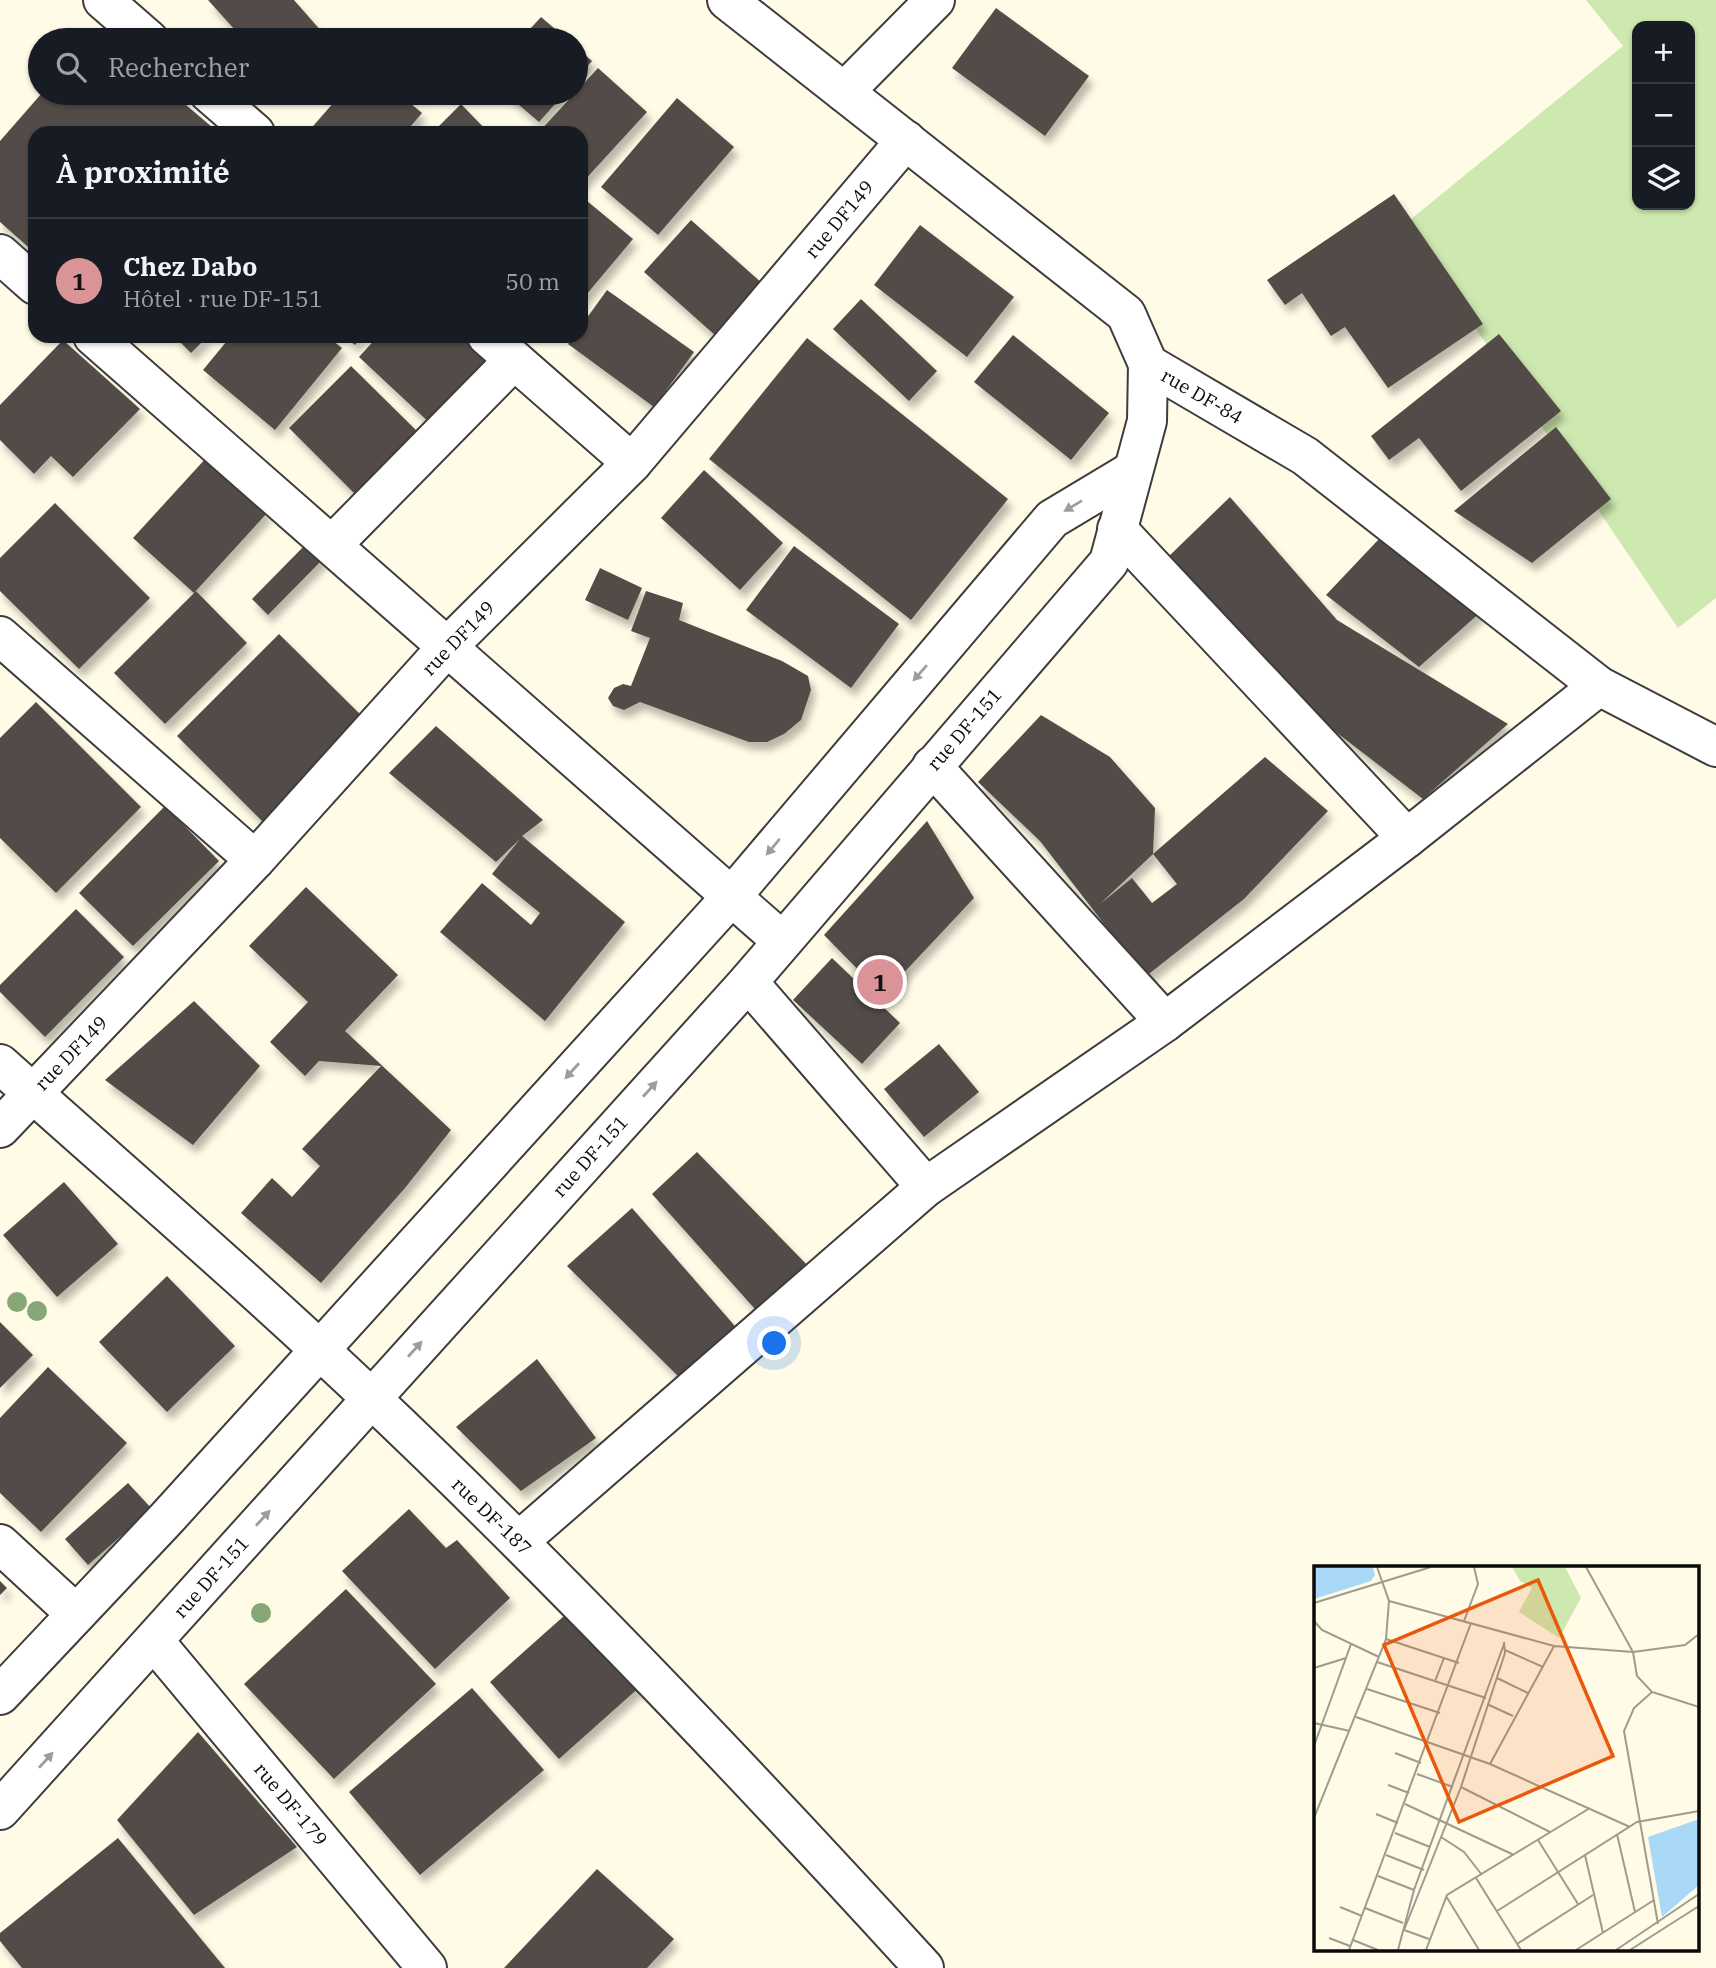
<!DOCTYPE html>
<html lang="fr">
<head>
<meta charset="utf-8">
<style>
  :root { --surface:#171b24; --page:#20242c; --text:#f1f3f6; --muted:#9ea1a6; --line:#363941; --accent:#da9498 }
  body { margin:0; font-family:"IBM Plex Serif",serif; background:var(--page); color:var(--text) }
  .controls { position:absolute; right:21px; top:21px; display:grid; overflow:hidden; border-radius:14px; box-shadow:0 2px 5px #0004 }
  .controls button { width:63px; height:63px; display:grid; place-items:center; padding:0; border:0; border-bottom:2px solid var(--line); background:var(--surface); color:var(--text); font:35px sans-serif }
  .you { position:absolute; left:775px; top:1344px; width:24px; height:24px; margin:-18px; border:5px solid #fff; border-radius:50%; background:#1a73e8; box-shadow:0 0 0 10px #1a73e833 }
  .badge { display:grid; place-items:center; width:46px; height:46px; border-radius:50%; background:var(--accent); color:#111; font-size:23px; font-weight:700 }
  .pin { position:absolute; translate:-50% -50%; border:4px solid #fff; box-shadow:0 2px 7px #0006 }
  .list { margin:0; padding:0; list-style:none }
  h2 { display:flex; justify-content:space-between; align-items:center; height:91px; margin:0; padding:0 28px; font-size:30px }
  h2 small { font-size:23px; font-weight:400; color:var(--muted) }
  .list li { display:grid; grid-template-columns:46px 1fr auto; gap:21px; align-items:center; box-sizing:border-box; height:126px; padding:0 28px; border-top:2px solid var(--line) }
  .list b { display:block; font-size:26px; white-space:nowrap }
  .list p { margin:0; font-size:23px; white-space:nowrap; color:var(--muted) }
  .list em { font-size:23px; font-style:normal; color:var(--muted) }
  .icon { flex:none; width:38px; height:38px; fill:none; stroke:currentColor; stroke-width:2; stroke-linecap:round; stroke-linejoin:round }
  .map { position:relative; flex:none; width:1716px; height:1968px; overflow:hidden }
  .search { position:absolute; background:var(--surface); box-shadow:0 2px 5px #0004; left:28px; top:28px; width:560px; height:77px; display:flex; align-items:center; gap:18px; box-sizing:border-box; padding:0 24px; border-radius:38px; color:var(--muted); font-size:26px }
  .panel { position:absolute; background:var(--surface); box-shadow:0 2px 5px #0004; left:28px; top:126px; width:560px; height:217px; border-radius:21px }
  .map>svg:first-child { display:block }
  .green { fill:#cde9b0; fill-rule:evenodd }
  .building { fill:#534b46; filter:url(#shadow) }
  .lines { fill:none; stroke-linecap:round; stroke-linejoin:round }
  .street-casing { stroke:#3d3d3d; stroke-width:42 }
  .street { stroke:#fff; stroke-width:38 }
  .tree { fill:#88a776 }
  .oneway { fill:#9d9d9d }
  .labels { text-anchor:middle; stroke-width:7; stroke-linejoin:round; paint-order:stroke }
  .street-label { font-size:19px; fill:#0a0a0a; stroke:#fff }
  .inset-road { fill:none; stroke:#9d9b8f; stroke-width:2 }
  .view { fill:#e8590c; fill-opacity:0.15; stroke:#e8590c; stroke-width:3.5 }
  .inset-edge { fill:none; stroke:#0a0a0a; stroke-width:3.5 }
</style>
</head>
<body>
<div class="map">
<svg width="1716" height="1968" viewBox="0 0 1716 1968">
  <defs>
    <filter id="shadow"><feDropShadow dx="4.5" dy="8" stdDeviation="3.5" flood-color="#0004"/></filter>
  </defs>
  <rect width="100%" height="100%" fill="#fffbe7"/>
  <path class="green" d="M 1586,0 L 1716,0 L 1716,598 L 1678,628 L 1405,224 L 1623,46 ZM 1637,26 L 1690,26 L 1690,205 L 1637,205 Z"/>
  <g class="building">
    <polygon points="208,0 294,0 322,32 313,40 244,40"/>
    <polygon points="996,8 1089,76 1045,136 952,68"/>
    <polygon points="541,17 568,40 520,40"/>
    <polygon points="98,29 111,40 88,40"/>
    <polygon points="576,47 592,61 576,80"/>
    <polygon points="598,68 647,112 581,184 581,133 538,133"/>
    <polygon points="42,93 172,93 219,133 35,133 35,253 0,222 0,141"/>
    <polygon points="342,93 398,93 422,113 405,133 307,133"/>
    <polygon points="505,93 565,93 539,122"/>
    <polygon points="677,98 734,147 658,235 601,187"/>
    <polygon points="461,104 489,133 432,133"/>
    <polygon points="1394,194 1483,324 1388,388 1345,327 1331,336 1302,293 1285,305 1267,280"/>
    <polygon points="581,196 633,239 581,301"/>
    <polygon points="691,220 763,284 716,336 644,272"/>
    <polygon points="920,225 1014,297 967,357 874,285"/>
    <polygon points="607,290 694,352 654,407 568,344 574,336 581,336 581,326"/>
    <polygon points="861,299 937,371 909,401 833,329"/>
    <polygon points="1499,334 1561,411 1461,491 1419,438 1389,460 1371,436"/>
    <polygon points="1013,335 1109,413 1071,460 974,382"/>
    <polygon points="174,336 208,336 191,353"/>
    <polygon points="231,336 327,336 342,348 275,430 203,370"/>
    <polygon points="344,336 362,336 355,345"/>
    <polygon points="378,336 473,336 498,359 434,427 359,357"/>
    <polygon points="807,338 1008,499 911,620 709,459"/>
    <polygon points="63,340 140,409 73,477 51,456 34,474 0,440 0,405"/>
    <polygon points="351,366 421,435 359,498 289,428"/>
    <polygon points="1556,427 1611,499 1532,563 1454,511"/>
    <polygon points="207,457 268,512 194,593 133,538"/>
    <polygon points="704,470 783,543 740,590 661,518"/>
    <polygon points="1230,497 1337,620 1508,724 1423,799 1272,683 1166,559"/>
    <polygon points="55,503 150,598 79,669 0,591 0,558"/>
    <polygon points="1379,539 1483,610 1419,667 1326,595"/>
    <polygon points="308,542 324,558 268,615 252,599"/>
    <polygon points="794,546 899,624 851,688 746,610"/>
    <polygon points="600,568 642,588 628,620 585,600"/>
    <polygon points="196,591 247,643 165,724 114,673"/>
    <polygon points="646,591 683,603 679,620 782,661 808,676 811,690 801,720 784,734 767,742 749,742 640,702 624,710 613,706 608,698 614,688 623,684 631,686 650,638 631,631"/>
    <polygon points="279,634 366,720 264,823 177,736"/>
    <polygon points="36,702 141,807 56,893 0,838 0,738"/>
    <polygon points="1041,715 1110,757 1155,808 1153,854 1100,904 1132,878 1152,903 1177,884 1153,854 1265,757 1328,811 1244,899 1145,977 1040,841 978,782"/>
    <polygon points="436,726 543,820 522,836 625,922 545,1021 440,932 482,883 531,925 540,913 492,874 520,839 496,862 389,773"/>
    <polygon points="165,806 219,861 133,946 79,893"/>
    <polygon points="927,821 974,898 883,995 824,935"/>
    <polygon points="306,887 398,975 345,1031 451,1130 405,1188 321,1283 241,1213 272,1178 292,1197 320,1166 302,1149 381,1066 319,1061 305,1076 270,1042 308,1002 249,946"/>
    <polygon points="76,909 124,957 45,1037 0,992 0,985"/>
    <polygon points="832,958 900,1023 862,1064 793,1000"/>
    <polygon points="194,1001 260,1066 193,1145 105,1080"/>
    <polygon points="939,1044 979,1092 924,1137 884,1089"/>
    <polygon points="697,1152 815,1273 763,1318 652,1194"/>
    <polygon points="64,1182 118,1244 57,1297 3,1235"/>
    <polygon points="632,1208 741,1333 685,1383 567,1266"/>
    <polygon points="167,1276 235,1346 167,1412 99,1342"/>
    <polygon points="0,1322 33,1355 0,1388"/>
    <polygon points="537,1359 596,1438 521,1491 456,1427"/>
    <polygon points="48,1367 127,1443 41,1532 0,1493 0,1418"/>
    <polygon points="128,1483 152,1509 88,1565 65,1539"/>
    <polygon points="409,1509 446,1548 457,1540 510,1598 435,1669 342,1571"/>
    <polygon points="0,1581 7,1588 0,1595"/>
    <polygon points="346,1589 436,1684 334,1779 244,1684"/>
    <polygon points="574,1607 643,1684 559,1759 490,1682"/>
    <polygon points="472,1688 544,1770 420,1875 349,1792"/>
    <polygon points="198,1732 297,1847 194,1915 117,1820"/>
    <polygon points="118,1838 225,1968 22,1968 0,1941 0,1933"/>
    <polygon points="597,1869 674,1939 647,1968 504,1968"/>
  </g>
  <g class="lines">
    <g class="street-casing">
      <g id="street">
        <polyline points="103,0 149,40"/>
        <polyline points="727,0 1126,314 1148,364 1305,456 1599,686 1716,747"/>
        <polyline points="844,92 935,0"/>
        <polyline points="209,93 255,133"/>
        <polyline points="0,254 35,285"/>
        <polyline points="93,336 781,940"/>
        <polyline points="487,336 632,463"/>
        <polyline points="1117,529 1407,838"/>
        <polyline points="332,545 514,360"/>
        <polyline points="0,636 255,860"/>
        <polyline points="932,766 1165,1022"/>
        <polyline points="748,982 926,1187"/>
        <path d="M 0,1064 C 124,1175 251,1284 372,1399 C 564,1581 746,1773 924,1968"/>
        <polyline points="0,1128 255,860 448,646 632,463 906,140"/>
        <polyline points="519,1541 926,1187 1165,1022 1407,838 1599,686"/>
        <polyline points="0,1544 76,1614"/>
        <polyline points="154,1641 427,1968"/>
        <polyline points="0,1695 167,1518 732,896 1052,519 1132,471"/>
        <polyline points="0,1810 748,982 1109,562 1147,421 1148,364"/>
      </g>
    </g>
    <use href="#street" class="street"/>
  </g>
  <g class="tree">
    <circle cx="17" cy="1302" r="10"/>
    <circle cx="37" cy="1311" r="10"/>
    <circle cx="261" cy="1613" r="10"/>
  </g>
  <defs><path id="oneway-solid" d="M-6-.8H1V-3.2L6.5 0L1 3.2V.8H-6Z" transform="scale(1.75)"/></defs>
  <g class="oneway">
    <use href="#oneway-solid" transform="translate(1073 506) rotate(149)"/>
    <use href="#oneway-solid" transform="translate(920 673) rotate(131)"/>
    <use href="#oneway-solid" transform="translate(773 847) rotate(130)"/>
    <use href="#oneway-solid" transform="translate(572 1071) rotate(132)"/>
    <use href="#oneway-solid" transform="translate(650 1089) rotate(-48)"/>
    <use href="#oneway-solid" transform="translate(415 1349) rotate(-48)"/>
    <use href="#oneway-solid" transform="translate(263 1518) rotate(-48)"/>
    <use href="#oneway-solid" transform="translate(46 1760) rotate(-48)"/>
  </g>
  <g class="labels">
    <g class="street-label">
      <text transform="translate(839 219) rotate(-50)" y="7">rue DF149</text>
      <text transform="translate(1202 396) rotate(30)" y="7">rue DF-84</text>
      <text transform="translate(458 638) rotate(-46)" y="7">rue DF149</text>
      <text transform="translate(964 729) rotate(-49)" y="7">rue DF-151</text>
      <text transform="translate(71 1053) rotate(-46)" y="7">rue DF149</text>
      <text transform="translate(590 1156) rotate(-48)" y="7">rue DF-151</text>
      <text transform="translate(492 1516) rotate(44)" y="7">rue DF-187</text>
      <text transform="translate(211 1577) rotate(-48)" y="7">rue DF-151</text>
      <text transform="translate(291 1804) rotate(50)" y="7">rue DF-179</text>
    </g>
  </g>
  <g transform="translate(1314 1566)">
    <rect width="385" height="385" fill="#fffbe7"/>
    <path d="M 198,1 L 251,1 L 267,32 L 245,72 L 205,46 L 218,22 L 206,15 Z" fill="#cde9b0"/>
    <path d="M 0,1 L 59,1 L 61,9 L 57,15 L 0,33 ZM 385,253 L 385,319 L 348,351 L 334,271 Z" fill="#aad9f8"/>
    <path class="inset-road" d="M 272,1 L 319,86 L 323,110 L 338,126 L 385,141M 75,35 L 240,80 L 319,86 L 371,79 L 385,68M 0,37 L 117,1M 0,55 L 8,64 L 65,91M 150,55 L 164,18 L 160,1M 72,73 L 145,97M 191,84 L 229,101M 63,96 L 172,132M 0,102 L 32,92M 183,112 L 214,127M 121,115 L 130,92M 53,123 L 126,147M 338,126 L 320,142 L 310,165 L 344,358M 175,139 L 199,150M 42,151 L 176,198 L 316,261M 0,157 L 36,165M 0,180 L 37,78M 81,187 L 107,197M 176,198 L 240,80M 103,208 L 139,221M 74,219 L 95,227M 147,221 L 236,266M 91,238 L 200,289M 62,248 L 84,257M 0,252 L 72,73 L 75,35 L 63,1M 81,267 L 116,281M 303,268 L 321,346M 127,271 L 150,286 L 168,309M 224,274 L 264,338M 72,289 L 110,304M 271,289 L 289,367M 64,310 L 100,324M 162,312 L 207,384M 132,330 L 165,384M 26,341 L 48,350M 51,342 L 89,357M 183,345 L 323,256 L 385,245M 90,364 L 147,221 L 191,87 L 190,76M 90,364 L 115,373M 15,372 L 36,380M 39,374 L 64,384M 203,378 L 279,329M 35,384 L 157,57M 84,384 L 100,324 L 190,78M 112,384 L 133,329 L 276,242M 262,384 L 340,334M 302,384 L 385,328M 316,384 L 385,340"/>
    <path class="view" d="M 224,14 L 299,190 L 145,256 L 70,79 Z"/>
    <rect width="385" height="385" class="inset-edge"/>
  </g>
</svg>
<div class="controls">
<button>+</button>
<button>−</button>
<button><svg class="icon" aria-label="layers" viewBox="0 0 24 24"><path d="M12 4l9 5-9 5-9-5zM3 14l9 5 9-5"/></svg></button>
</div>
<div class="you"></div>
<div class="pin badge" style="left:880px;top:982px">1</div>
<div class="search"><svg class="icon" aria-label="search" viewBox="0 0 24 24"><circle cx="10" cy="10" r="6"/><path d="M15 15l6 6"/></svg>Rechercher</div>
<section class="panel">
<h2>À proximité<small></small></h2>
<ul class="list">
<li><span class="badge">1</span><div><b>Chez Dabo</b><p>Hôtel · rue DF-151</p></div><em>50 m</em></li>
</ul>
</section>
</div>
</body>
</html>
